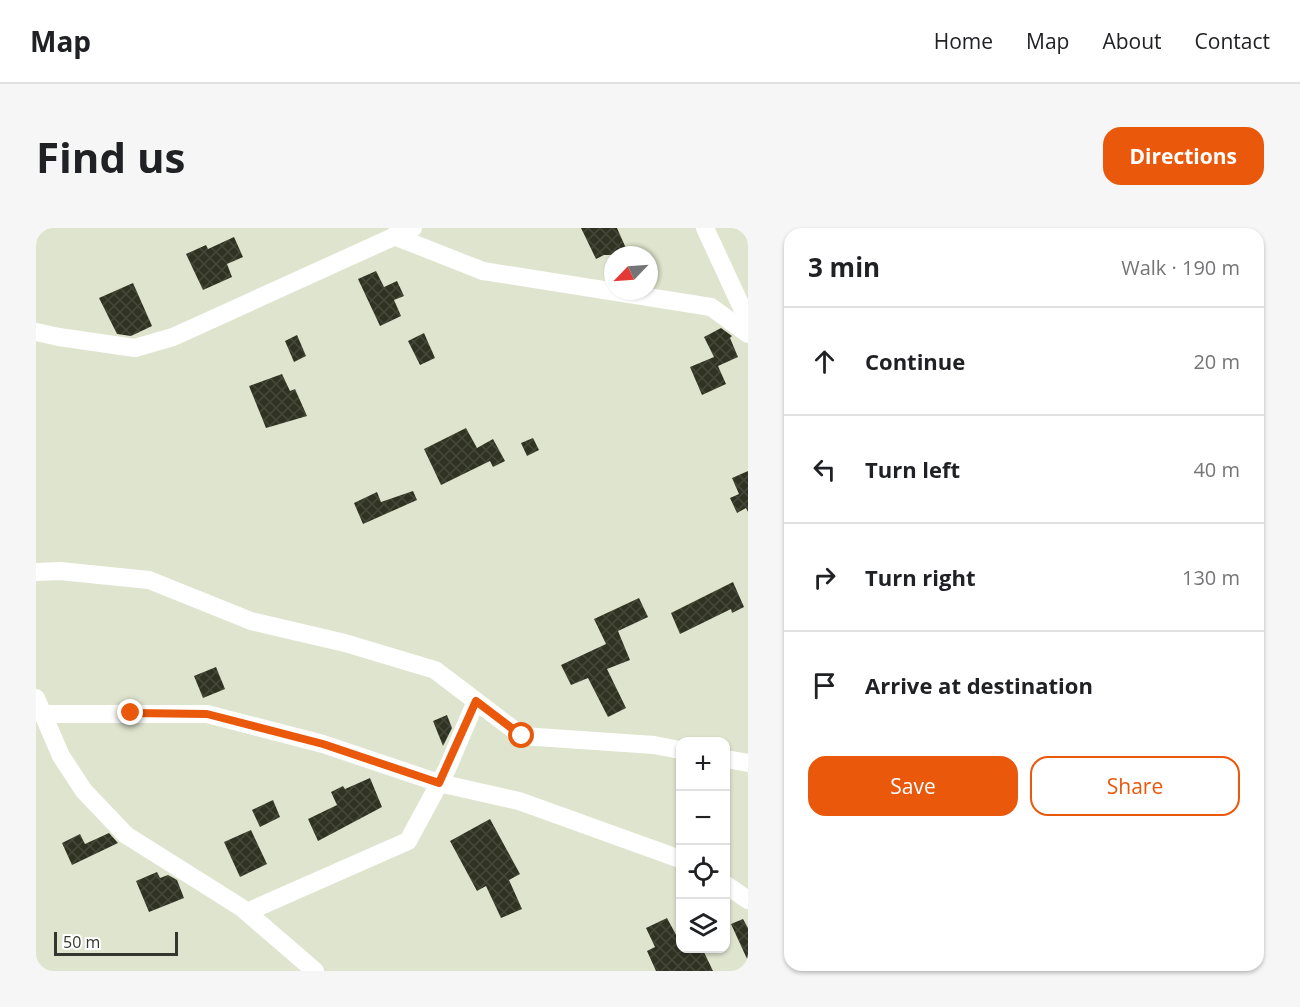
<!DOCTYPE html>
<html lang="en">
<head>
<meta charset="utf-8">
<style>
  :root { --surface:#fff; --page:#f6f6f6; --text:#202124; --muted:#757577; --line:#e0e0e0; --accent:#ea580c }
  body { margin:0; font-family:"Open Sans",sans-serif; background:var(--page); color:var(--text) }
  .controls { position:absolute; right:18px; bottom:18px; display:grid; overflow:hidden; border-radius:12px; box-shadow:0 2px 4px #0004 }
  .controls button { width:54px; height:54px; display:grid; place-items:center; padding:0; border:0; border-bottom:2px solid var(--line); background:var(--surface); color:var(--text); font:30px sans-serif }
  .compass { position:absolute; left:568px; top:18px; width:54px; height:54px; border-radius:50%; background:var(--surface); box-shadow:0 2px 4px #0004; rotate:245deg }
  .scale { position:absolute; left:18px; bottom:15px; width:124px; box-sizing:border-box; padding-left:6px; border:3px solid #35362e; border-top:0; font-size:16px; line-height:21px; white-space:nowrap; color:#35362e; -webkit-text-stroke:4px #fff; paint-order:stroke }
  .stop { position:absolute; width:18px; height:18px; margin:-14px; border:4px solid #ea580c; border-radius:50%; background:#fff }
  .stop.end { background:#ea580c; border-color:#fff; box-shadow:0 2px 6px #0008 }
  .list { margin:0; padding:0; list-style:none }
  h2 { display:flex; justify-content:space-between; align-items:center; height:78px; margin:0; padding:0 24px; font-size:26px }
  h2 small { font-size:20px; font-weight:400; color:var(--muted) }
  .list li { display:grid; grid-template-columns:39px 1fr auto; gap:18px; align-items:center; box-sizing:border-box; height:108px; padding:0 24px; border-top:2px solid var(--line) }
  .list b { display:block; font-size:22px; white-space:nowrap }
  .list em { font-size:20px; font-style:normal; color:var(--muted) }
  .actions { display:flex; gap:12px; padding:18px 24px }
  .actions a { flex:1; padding:14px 0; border:2px solid var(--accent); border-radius:18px; text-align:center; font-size:21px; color:var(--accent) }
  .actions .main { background:var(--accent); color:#fff }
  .icon { flex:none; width:33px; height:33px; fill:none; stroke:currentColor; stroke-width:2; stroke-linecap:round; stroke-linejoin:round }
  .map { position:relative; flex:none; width:712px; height:743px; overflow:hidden; border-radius:18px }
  header { display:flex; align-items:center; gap:36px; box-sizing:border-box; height:84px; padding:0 30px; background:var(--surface); border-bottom:2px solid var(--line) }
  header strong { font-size:28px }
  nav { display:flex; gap:33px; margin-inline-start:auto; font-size:21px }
  .intro { display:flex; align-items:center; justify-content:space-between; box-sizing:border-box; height:144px; padding:0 36px }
  h1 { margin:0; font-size:42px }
  .button { padding:15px 27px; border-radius:18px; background:var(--accent); color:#fff; font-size:21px; font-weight:700 }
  main { display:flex; gap:36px; padding:0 36px }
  aside { flex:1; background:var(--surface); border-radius:18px; box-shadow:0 2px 4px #0004 }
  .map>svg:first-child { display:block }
  .building { fill:url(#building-cross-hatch) }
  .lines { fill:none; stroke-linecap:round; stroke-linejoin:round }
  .minor { stroke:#fff; stroke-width:18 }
  .route { stroke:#ea580c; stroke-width:8 }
</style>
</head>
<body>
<header>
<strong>Map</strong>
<nav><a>Home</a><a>Map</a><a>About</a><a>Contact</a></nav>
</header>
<div class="intro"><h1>Find us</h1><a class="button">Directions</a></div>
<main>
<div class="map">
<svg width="712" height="743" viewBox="0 0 712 743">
  <defs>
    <pattern id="building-cross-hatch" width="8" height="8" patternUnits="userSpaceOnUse" patternTransform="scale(1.5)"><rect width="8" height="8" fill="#303322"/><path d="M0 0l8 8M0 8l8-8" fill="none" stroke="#46493a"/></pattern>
  </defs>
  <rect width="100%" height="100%" fill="#dfe4ce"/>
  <g class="building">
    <polygon points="545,0 581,0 593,27 568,27 560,31"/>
    <polygon points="198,9 207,29 191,36 196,49 167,62 150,26 170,17 172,21"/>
    <polygon points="340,43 348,59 361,53 368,68 358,72 365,88 344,98 322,51"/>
    <polygon points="97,55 116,98 95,108 81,106 63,70"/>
    <polygon points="685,100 696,108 694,110 702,129 682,138 690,156 666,167 654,139 678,129 668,109"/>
    <polygon points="388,105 399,130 384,137 372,113"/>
    <polygon points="261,107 270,128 258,134 249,113"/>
    <polygon points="246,146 254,163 259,161 271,188 230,200 213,158"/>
    <polygon points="430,200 441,220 457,211 469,233 457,239 454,233 405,257 388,221"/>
    <polygon points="497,210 503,222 491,228 485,215"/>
    <polygon points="712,243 712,284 710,280 701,285 694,270 703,266 696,250"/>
    <polygon points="377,263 381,272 327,296 318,275 341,264 345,274"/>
    <polygon points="697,354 708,379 696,385 695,381 644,406 635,385"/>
    <polygon points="603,370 612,389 582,403 594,432 571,441 590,480 572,489 552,450 535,457 525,437 570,416 558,391"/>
    <polygon points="180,439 189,461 167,470 158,448"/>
    <polygon points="411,487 416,500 407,518 397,493"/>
    <polygon points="334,550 346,579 282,613 272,591 301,577 295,564 307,558 309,561"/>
    <polygon points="237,572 244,589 224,599 216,582"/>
    <polygon points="454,591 484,646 473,652 486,681 465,690 450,658 441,663 414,613"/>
    <polygon points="215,602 231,636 204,649 188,614"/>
    <polygon points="73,605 82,615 36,637 26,615 44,606 49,616"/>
    <polygon points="121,644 124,650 132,647 141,652 148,670 113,684 100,653"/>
    <polygon points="631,690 645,716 645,720 666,720 677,743 620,743 611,723 619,719 610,700"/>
    <polygon points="707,691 712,700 712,733 695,696"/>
  </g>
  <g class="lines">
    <g class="minor">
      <polyline points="669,0 712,93"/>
      <polyline points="358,8 447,43 675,79 712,106"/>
      <polyline points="0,104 23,109 99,120 137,109 377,0"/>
      <polyline points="0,344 24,343 113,352 215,393 309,415 399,442 486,508 618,517 644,522"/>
      <polyline points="0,470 25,528 48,563 90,607 206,680 279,743"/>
      <polyline points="7,486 171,486 287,516 403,555 483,573 644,631"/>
      <polyline points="690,531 712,535"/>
      <polyline points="690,657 712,672"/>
      <polyline points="211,684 372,613 411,541 440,473"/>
    </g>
  </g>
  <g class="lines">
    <polyline class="route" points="95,485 171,486 287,516 403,555 440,473 486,508"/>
  </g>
</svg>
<div class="controls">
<button>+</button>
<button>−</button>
<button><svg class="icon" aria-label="locate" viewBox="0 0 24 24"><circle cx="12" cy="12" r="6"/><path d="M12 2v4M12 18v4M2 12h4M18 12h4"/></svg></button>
<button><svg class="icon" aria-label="layers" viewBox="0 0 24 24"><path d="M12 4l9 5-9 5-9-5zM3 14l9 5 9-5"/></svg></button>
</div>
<svg class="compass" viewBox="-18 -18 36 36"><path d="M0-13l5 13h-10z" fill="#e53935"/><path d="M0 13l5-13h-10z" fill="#757577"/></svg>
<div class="scale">50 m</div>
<div class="stop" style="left:486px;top:508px"></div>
<div class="stop end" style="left:95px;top:485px"></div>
</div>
<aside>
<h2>3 min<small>Walk · 190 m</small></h2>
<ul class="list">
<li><svg class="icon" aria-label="ahead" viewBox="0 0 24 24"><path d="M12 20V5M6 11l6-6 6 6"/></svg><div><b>Continue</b></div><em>20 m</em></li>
<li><svg class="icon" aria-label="left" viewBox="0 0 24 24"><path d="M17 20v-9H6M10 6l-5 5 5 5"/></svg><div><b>Turn left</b></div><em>40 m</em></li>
<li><svg class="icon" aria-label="right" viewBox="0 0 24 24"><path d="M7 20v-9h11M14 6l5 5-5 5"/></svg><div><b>Turn right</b></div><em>130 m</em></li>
<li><svg class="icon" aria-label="arrive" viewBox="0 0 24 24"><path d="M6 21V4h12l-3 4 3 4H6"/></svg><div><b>Arrive at destination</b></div></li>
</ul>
<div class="actions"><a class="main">Save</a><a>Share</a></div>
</aside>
</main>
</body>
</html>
